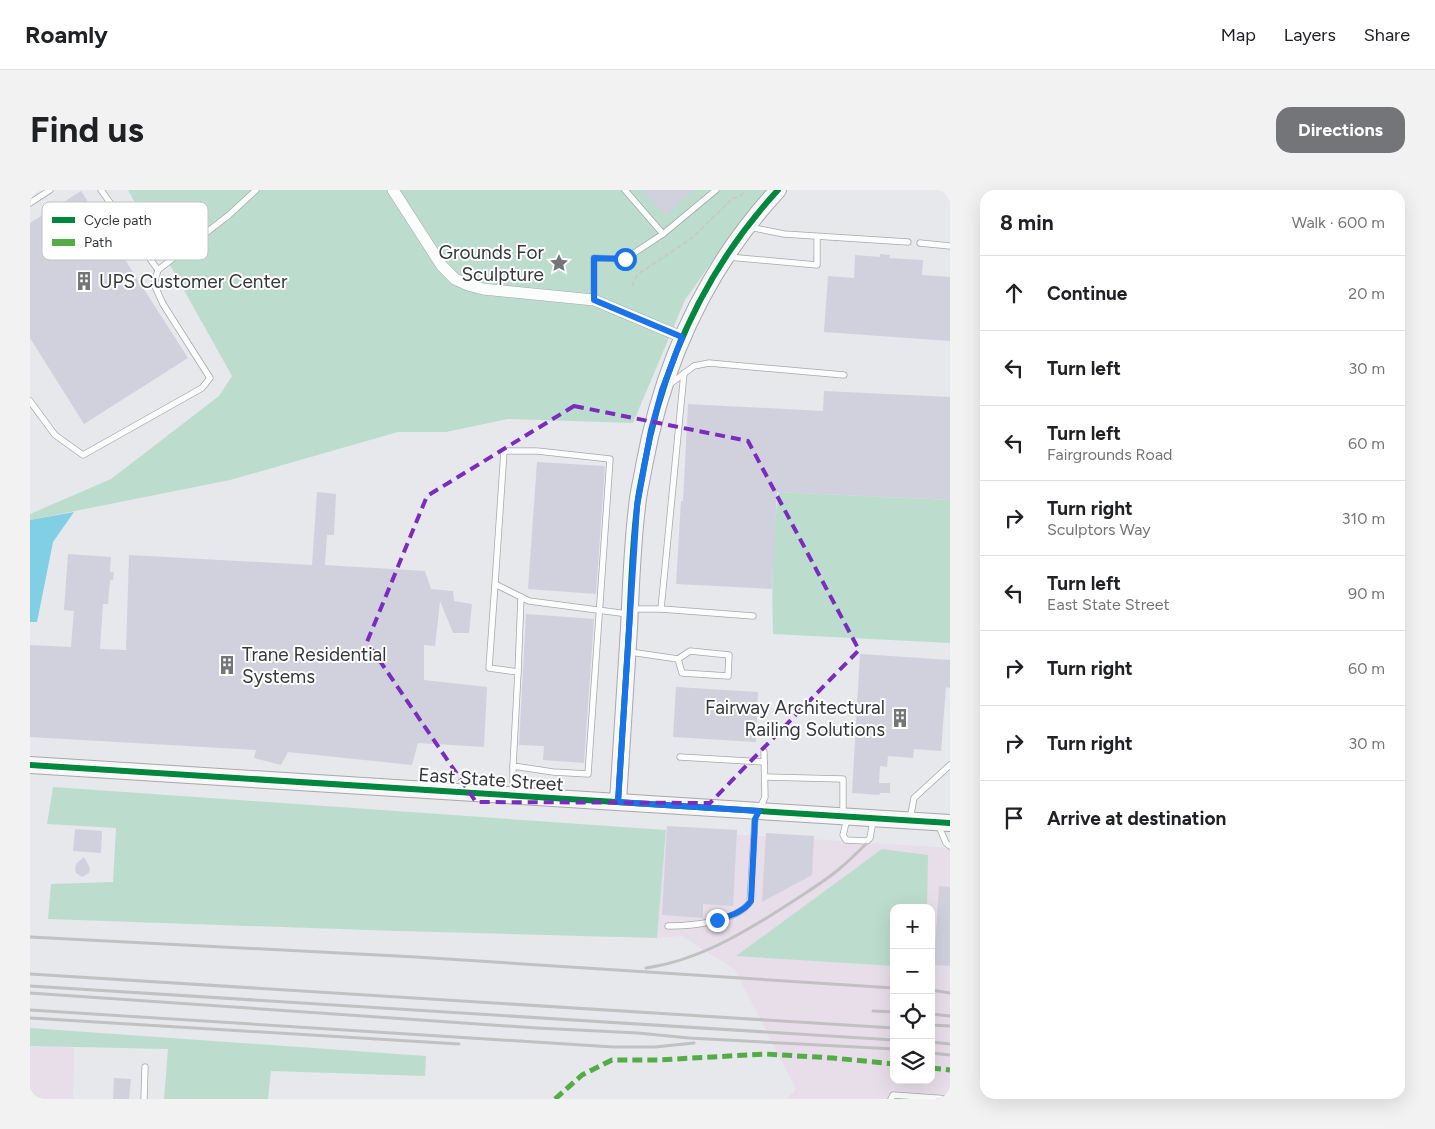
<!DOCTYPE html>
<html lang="en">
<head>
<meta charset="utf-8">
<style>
  :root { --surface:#fff; --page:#f2f2f2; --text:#202124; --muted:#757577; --line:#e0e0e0; --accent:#737578 }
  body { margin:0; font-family:Figtree,sans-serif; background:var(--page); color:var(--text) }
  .controls { position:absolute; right:15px; bottom:15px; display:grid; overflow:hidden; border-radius:10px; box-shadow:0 5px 20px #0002 }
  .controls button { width:45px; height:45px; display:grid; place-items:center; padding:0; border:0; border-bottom:1px solid var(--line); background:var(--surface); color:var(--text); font:25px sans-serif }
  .stop { position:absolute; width:15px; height:15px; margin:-11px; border:4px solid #1a73e8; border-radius:50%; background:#fff }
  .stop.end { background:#1a73e8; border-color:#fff; box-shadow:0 1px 5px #0008 }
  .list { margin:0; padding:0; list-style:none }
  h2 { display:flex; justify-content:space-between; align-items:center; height:65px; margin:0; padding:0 20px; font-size:21px }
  h2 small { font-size:16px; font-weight:400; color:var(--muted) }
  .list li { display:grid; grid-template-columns:32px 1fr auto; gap:15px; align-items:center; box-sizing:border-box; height:75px; padding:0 20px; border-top:1px solid var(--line) }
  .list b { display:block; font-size:19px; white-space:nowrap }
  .list p { margin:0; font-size:16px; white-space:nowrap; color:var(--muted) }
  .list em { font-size:16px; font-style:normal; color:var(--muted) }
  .icon { flex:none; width:28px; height:28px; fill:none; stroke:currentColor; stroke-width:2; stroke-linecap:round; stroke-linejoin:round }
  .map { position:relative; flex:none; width:920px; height:909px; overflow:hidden; border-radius:15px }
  header { display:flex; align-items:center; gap:30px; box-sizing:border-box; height:70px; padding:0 25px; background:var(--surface); border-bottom:1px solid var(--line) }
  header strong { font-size:24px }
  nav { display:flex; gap:28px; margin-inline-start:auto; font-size:18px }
  .intro { display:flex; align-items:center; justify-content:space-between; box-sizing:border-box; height:120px; padding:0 30px }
  h1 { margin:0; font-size:35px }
  .button { padding:12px 22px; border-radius:15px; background:var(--accent); color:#fff; font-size:18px; font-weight:700 }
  main { display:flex; gap:30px; padding:0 30px }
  aside { flex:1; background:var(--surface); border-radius:15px; box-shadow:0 5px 20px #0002 }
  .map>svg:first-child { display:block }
  .industrial { fill:#e8dee9; fill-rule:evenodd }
  .green { fill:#bcddce }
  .water { fill:#81cfe4 }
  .building { fill:#d0d1dd }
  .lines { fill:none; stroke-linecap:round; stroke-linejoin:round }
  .lane-casing { stroke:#a6a8ab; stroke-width:7 }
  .street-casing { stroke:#a6a8ab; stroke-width:12 }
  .secondary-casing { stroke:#a6a8ab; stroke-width:18 }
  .path { stroke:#c8c9ca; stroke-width:2; stroke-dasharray:5 2.5; stroke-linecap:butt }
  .lane { stroke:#fbfcfc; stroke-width:5.5 }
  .street { stroke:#fbfcfc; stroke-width:11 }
  .secondary { stroke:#f9f6f7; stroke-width:16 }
  .rail { stroke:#c1c1c2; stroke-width:3 }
  .quiet { stroke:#54ac46; stroke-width:5; stroke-dasharray:10 5; stroke-linecap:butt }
  .cycleway-casing { stroke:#fff; stroke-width:9 }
  .cycleway { stroke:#00873e; stroke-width:6 }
  .route { stroke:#1a73e8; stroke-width:6 }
  .marked { fill:none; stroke:#7b2cbf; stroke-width:4; stroke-dasharray:10 6; stroke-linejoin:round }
  .labels { text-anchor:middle; stroke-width:4; stroke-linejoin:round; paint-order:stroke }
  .poi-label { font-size:19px; fill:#35373a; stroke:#fff; text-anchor:end }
  .street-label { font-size:19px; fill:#35373a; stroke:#fff }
  .key { fill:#fff; stroke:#c2c3c4; stroke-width:1 }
  .key-label { font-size:14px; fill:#35373a }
</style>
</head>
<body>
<header>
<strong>Roamly</strong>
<nav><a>Map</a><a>Layers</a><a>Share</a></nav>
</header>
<div class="intro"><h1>Find us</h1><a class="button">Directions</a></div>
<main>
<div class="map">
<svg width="920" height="909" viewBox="0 0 920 909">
  <rect width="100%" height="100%" fill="#e6e8ec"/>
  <g class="industrial">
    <path d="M 636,640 L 920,658 L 920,909 L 757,909 L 766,899 L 705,780 L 652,746 L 627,748 ZM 864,718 L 901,718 L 901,890 L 864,890 Z"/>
    <polygon points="0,856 44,857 43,909 0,909"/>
  </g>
  <g class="green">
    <polygon points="98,0 736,0 707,36 655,110 603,233 478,229 416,242 368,242 200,290 0,330 0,324 81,289 189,206 202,186"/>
    <path d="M 749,302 L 920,310 L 920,453 L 743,444 C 742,398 741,346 749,302 Z"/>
    <polygon points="23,597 636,640 627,748 366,741 18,729 21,694 83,692 86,638 17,634"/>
    <polygon points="852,659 898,665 897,718 864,718 864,776 706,766"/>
    <polygon points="0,838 396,866 395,886 241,881 238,909 134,909 138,859 0,856"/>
  </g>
  <polygon class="water" points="44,322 23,352 7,432 0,432 0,330"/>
  <g class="building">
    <polygon points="613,0 663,0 635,25"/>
    <polygon points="51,1 158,168 54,234 0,148 0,33"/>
    <polygon points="850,64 860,65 859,68 893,70 892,85 920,87 920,151 794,142 798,86 824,88 825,65 850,67"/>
    <polygon points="794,201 920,207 920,310 747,302 742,399 646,394 651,311 653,311 658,214 793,221"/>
    <polygon points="507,272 575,276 566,404 498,399"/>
    <polygon points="287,302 306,304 304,345 297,345 295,375 395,381 401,399 423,401 424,411 442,414 439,443 423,443 410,411 405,456 394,455 394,490 457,497 454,557 388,553 382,575 258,562 251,575 224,568 226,560 0,547 0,455 41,457 44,421 34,420 38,364 81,367 80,382 84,382 83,390 80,390 78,414 73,414 70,459 96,460 99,365 282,375"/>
    <polygon points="496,424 564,429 554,573 513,570 514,556 489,555"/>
    <polygon points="830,464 920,470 920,498 916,497 911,561 884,559 883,568 858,566 857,577 850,576 849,593 860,593 860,603 851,603 849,605 822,603"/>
    <polygon points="646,497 728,502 726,552 643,547"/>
    <polygon points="637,636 707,640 703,716 673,714 673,728 632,725"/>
    <polygon points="45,639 72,641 71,663 43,661"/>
    <polygon points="736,643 784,646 782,685 732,712"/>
    <polygon points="54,667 60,678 59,683 52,687 46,683 45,679 46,674"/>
    <polygon points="909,696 920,697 920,776 904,775"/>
    <polygon points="84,888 101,889 99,909 83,909"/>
  </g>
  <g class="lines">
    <g class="lane-casing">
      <g id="lane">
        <polyline points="71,0 128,80"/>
        <polyline points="595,0 633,44"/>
        <polyline points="0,13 20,0"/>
        <polyline points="719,37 754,44 878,52"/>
        <polyline points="890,53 920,56"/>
        <polyline points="698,67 787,75 787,47"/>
        <polyline points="128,80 199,25 226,0"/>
        <polyline points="564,110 564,68 595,69 633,44 686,0"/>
        <polyline points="640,194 664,176 679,173 814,185"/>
        <polyline points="0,211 25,245 53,265 172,198 180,188 133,114 124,94 128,80"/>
        <polyline points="465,394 474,261 507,261 580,269 558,584 523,582 483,576 488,482 459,478 465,394 499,411 598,424"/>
        <polyline points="602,419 631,419 654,183"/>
        <polyline points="631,419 723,426"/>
        <polyline points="600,462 648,469 660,461 699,465 698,486 652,483 648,469"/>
        <polyline points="488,482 491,407"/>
        <polyline points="650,567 734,572"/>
        <polyline points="483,576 483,603"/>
        <polyline points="735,587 813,589 813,626"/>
        <polyline points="817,629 813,645 816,650 837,651 840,648 843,631"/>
        <polyline points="880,629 884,608 920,575"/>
        <polyline points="908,634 916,653 920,656"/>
        <path d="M 638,736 C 661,736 706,732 720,712 L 725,629 L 735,607 L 734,562"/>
        <polyline points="114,909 115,877"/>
        <polyline points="861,909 863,905 920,909"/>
      </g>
    </g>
    <g class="street-casing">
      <polyline id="street" points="363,0 412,76 425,89 438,95 453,99 564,110 652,147"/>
    </g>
    <g class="secondary-casing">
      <g id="secondary">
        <polyline points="0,575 920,633"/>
        <path d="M 588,612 C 592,554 595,496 599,438 C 601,398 602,357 607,317 C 608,303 612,289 614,276 C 633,173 676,78 748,0"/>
      </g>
    </g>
    <polyline class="path" points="602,96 608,84 661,49 702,9 712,5 714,0"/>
    <use href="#lane" class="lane"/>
    <use href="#street" class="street"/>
    <use href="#secondary" class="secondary"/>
    <g class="rail">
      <polyline points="0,747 386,767 864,798"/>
      <path d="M 616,778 C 666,771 712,744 754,717 C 772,705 791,694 808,680 C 818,672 827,663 836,654"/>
      <polyline points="0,784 864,838"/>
      <polyline points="0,796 864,850"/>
      <polyline points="901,800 920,803"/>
      <polyline points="0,803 507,838 608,843 659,848 864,859"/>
      <polyline points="0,820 583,857 625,857 664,853"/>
      <polyline points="843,821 864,822"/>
      <polyline points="901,824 920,826"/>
      <polyline points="0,828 429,854"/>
      <polyline points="901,835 920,836"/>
      <polyline points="901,852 920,854"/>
      <polyline points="901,863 920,865"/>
    </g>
    <g class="quiet">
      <polyline points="901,878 920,880"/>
      <polyline points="525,909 552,885 582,870 628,870 735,864 803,868 864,874"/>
    </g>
    <g class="cycleway-casing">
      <g id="cycleway">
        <polyline points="0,575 920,633"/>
        <path d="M 588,612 C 592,554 595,496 599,438 C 601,398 602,357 607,317 C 608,303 612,289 614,276 C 633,173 676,78 748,0"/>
      </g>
    </g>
    <use href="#cycleway" class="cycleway"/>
  </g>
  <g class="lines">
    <path class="route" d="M 595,69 L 564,68 L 564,110 L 652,147 L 632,200 L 621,240 L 607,316 L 588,612 L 729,621 L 725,629 L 721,711 C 714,722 699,726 687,730"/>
  </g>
  <path class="marked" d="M 544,216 L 718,251 L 829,460 L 680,613 L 446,612 L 337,452 L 397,306 Z"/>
  <defs>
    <g id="sight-bare" transform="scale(1.5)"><path d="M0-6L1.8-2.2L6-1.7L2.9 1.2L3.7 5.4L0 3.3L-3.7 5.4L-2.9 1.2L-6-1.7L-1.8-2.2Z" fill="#737578" stroke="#fff" stroke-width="2.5" paint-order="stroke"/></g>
    <g id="building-bare" transform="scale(1.5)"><path d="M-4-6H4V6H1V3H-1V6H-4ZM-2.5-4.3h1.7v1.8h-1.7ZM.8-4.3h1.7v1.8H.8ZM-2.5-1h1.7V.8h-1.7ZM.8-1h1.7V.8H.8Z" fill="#737578" stroke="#fff" stroke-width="2.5" paint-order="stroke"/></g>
  </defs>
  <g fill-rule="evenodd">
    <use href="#sight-bare" x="529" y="73"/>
    <use href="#building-bare" x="54" y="91"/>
    <use href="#building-bare" x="197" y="475"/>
    <use href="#building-bare" x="870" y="528"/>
  </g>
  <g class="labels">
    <g class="poi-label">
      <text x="514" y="69">Grounds For<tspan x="514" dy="22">Sculpture</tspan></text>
      <text x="69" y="98" text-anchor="start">UPS Customer Center</text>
      <text x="212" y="471" text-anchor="start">Trane Residential<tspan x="212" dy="22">Systems</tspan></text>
      <text x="855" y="524">Fairway Architectural<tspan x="855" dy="22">Railing Solutions</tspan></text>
    </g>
    <g class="street-label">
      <text transform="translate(461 589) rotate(4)" y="7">East State Street</text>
    </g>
  </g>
  <rect x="12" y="12" width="166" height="58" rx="8" class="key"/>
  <rect x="22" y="27" width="23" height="6" fill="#00873e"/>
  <rect x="22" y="49" width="23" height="7" fill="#54ac46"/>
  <g class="key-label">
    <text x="54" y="35">Cycle path</text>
    <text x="54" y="57">Path</text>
  </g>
</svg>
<div class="controls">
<button>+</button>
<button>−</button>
<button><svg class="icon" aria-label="locate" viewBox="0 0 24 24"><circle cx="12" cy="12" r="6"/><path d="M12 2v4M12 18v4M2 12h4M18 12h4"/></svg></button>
<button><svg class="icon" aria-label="layers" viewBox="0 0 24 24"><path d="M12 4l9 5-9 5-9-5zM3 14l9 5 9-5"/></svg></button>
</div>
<div class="stop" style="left:595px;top:69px"></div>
<div class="stop end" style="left:687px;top:730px"></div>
</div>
<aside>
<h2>8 min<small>Walk · 600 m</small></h2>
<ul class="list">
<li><svg class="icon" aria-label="ahead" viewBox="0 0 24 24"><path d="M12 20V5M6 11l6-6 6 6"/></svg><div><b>Continue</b></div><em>20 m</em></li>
<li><svg class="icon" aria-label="left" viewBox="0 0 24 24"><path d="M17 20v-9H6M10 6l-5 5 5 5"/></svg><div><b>Turn left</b></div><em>30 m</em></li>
<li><svg class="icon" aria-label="left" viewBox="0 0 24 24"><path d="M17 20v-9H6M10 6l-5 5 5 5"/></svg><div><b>Turn left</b><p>Fairgrounds Road</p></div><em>60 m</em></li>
<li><svg class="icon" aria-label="right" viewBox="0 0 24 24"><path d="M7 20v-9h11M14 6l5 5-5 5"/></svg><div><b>Turn right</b><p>Sculptors Way</p></div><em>310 m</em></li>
<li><svg class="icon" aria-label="left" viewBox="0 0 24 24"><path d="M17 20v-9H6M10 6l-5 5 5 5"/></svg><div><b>Turn left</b><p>East State Street</p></div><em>90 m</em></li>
<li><svg class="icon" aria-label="right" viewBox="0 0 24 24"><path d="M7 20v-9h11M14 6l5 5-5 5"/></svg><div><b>Turn right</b></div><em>60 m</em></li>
<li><svg class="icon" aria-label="right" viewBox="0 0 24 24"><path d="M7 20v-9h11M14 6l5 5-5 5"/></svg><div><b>Turn right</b></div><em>30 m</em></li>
<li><svg class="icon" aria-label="arrive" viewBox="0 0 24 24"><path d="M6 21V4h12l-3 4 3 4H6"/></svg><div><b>Arrive at destination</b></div></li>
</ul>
</aside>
</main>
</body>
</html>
